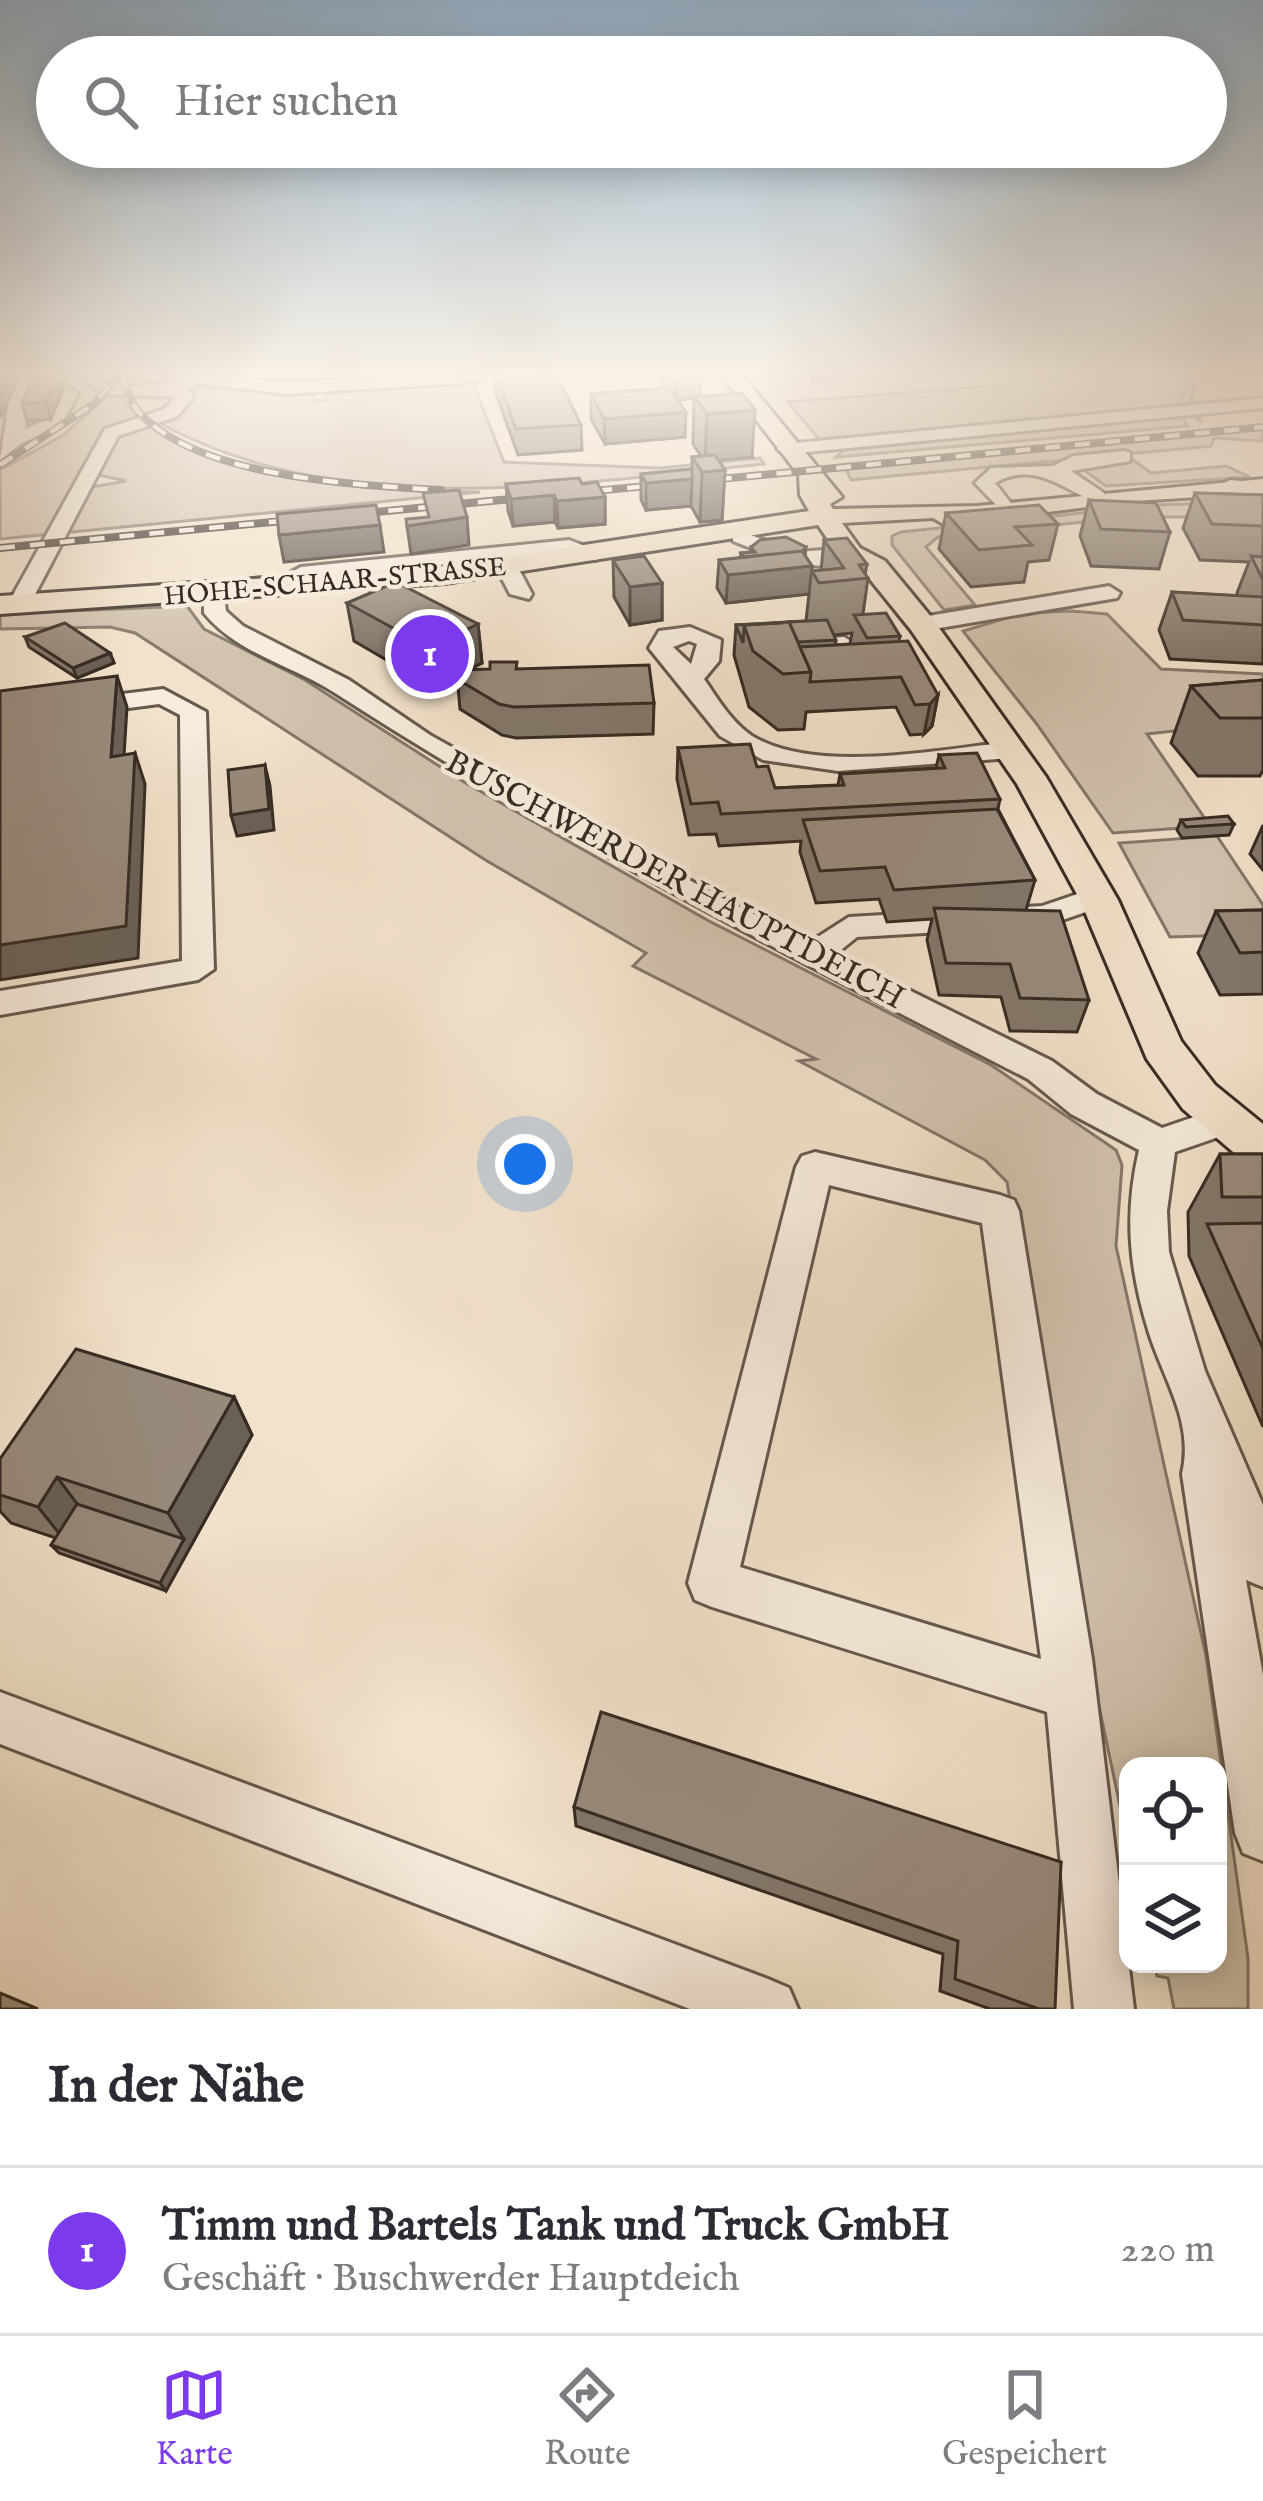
<!DOCTYPE html>
<html lang="de">
<head>
<meta charset="utf-8">
<style>
  :root { --surface:#fff; --page:#f2f2f3; --text:#2b2b33; --muted:#7c7c81; --line:#e1e1e2; --accent:#7c3aed }
  body { margin:0; font-family:"IM FELL English",serif; background:var(--page); color:var(--text) }
  .controls { position:absolute; right:36px; bottom:36px; display:grid; overflow:hidden; border-radius:24px; box-shadow:0 6px 30px #0003 }
  .controls button { width:108px; height:108px; display:grid; place-items:center; padding:0; border:0; border-bottom:3px solid var(--line); background:var(--surface); color:var(--text); font:60px sans-serif }
  .you { position:absolute; left:525px; top:1164px; width:42px; height:42px; margin:-30px; border:9px solid #fff; border-radius:50%; background:#1a73e8; box-shadow:0 0 0 18px #1a73e833 }
  .badge { display:grid; place-items:center; width:78px; height:78px; border-radius:50%; background:var(--accent); color:#fff; font-size:39px; font-weight:700 }
  .pin { position:absolute; translate:-50% -50%; border:6px solid #fff; box-shadow:0 3px 12px #0006 }
  .list { margin:0; padding:0; list-style:none }
  h2 { display:flex; justify-content:space-between; align-items:center; height:156px; margin:0; padding:0 48px; font-size:51px }
  h2 small { font-size:39px; font-weight:400; color:var(--muted) }
  .list li { display:grid; grid-template-columns:78px 1fr auto; gap:36px; align-items:center; box-sizing:border-box; height:168px; padding:0 48px; border-top:3px solid var(--line) }
  .list b { display:block; font-size:45px; white-space:nowrap }
  .list p { margin:0; font-size:39px; white-space:nowrap; color:var(--muted) }
  .list em { font-size:39px; font-style:normal; color:var(--muted) }
  .icon { flex:none; width:66px; height:66px; fill:none; stroke:currentColor; stroke-width:2; stroke-linecap:round; stroke-linejoin:round }
  .map { position:relative; flex:none; width:1263px; height:2009px; overflow:hidden }
  .search { position:absolute; background:var(--surface); box-shadow:0 6px 30px #0003; left:36px; right:36px; top:36px; height:132px; display:flex; align-items:center; gap:30px; box-sizing:border-box; padding:0 42px; border-radius:66px; color:var(--muted); font-size:45px }
  .sheet { height:324px; background:var(--surface) }
  nav { display:flex; justify-content:space-around; align-items:center; box-sizing:border-box; height:168px; border-top:3px solid var(--line); background:var(--surface); font-size:33px; color:var(--muted) }
  nav a { display:grid; justify-items:center; gap:6px }
  nav .on { color:var(--accent) }
  .map>svg:first-child { display:block }
  .green { fill:#d2c3af; stroke:#84776a; stroke-width:3 }
  .lines { fill:none; stroke-linecap:round; stroke-linejoin:round }
  .stream { stroke:#807466; stroke-width:4.5 }
  .minor-casing { stroke:#65594e; stroke-width:6 }
  .major-casing { stroke:#362b24; stroke-width:6 }
  .highway-casing { stroke:#362b24; stroke-width:6 }
  .minor { fill:#f7ecdd; fill-rule:evenodd }
  .major { fill:#f2e2cb; fill-rule:evenodd }
  .highway { fill:#f2e2cb; fill-rule:evenodd }
  .rail-casing { stroke:#362b24; stroke-width:8 }
  .rail { stroke:#f7ecdd; stroke-width:4.5; stroke-dasharray:15; stroke-linecap:butt }
  .wall { fill:#83776a; stroke:#362b24; stroke-width:3; fill-rule:evenodd }
  .shaded-wall { fill:#6a6156; stroke:#362b24; stroke-width:3 }
  .building { fill:#988a7b; stroke:#362b24; stroke-width:3 }
  .labels { text-anchor:middle; stroke-width:9; stroke-linejoin:round; paint-order:stroke }
  .far-street-label { font-size:27px; fill:#362b24; stroke:#f7ecdd }
  .street-label { font-size:33px; fill:#362b24; stroke:#f7ecdd }
</style>
</head>
<body>
<div class="map">
<svg width="1263" height="2009" viewBox="0 0 1263 2009">
  <rect width="100%" height="100%" fill="#f2e2cb"/>
  <filter id="stains"><feTurbulence type="fractalNoise" baseFrequency=".00167" numOctaves="4"/><feColorMatrix values="0 0 0 0 .2 0 0 0 0 .09 0 0 0 0 .02 0 0 0 .5 -.17"/></filter>
  <radialGradient id="worn" r=".72"><stop offset=".6" stop-color="#630" stop-opacity="0"/><stop offset="1" stop-color="#630" stop-opacity=".3"/></radialGradient>
  <g class="green">
    <polygon points="1049,376 1219,376 1189,381 1176,413 822,443 788,402 1055,381"/>
    <path d="M 473,383 L 504,462 L 660,468 L 760,458 L 764,464 C 564,484 336,524 152,419 L 188,391 L 201,388 L 313,394 L 315,401 L 326,400 L 326,393 Z"/>
    <polygon points="108,395 121,397 140,419 124,423 50,534 0,539 0,470 62,436"/>
    <polygon points="1182,417 1188,426 836,457 848,446"/>
    <path d="M 144,421 C 242,486 366,490 480,492 L 62,533 L 86,488 L 126,481 L 94,474 L 116,433 Z"/>
    <polygon points="1263,429 1263,441 1214,438 1211,446 851,480 845,467"/>
    <polygon points="1132,459 1151,473 1226,466 1250,477 1106,486 1077,465"/>
    <polygon points="1263,501 1263,517 1132,517 938,537 926,547 975,605 944,610 892,545 892,536 901,532 1157,505"/>
    <polygon points="187,606 204,629 305,680 464,782 709,921 991,1065 1116,1150 1122,1165 1116,1246 1206,1656 1248,1958 1248,2009 1174,2009 1168,1978 1157,1976 1155,1964 1218,1964 1218,1766 1128,1766 1128,1844 1084,1635 1007,1182 985,1160 799,1061 816,1059 633,966 646,953 487,861 135,633 110,627 0,629 0,614"/>
    <polygon points="1071,611 1107,614 1161,669 1263,674 1263,721 1147,734 1210,826 1113,833 1036,723 963,631 1024,613"/>
    <polygon points="1217,836 1263,905 1263,934 1170,937 1119,843"/>
  </g>
  <g class="lines">
    <polyline class="stream" points="1200,420 1188,408 1197,381 1241,376"/>
    <g class="minor-casing">
      <g id="minor">
        <path d="M 20,376 L 62,382 L 78,394 L 61,426 L 22,443 L 0,460 L 9,401 ZM 32,387 L 61,395 L 48,419 L 25,429 Z"/>
        <polygon points="74,376 138,387 196,376 204,381 186,389 194,397 176,417 118,436 30,604 11,609 8,604 105,429 164,409 176,397 108,394"/>
        <polygon points="1263,398 1263,408 786,454 777,449 786,444"/>
        <path d="M 1124,451 L 1130,453 L 1130,461 L 1071,471 L 1104,493 L 1104,501 L 1097,503 C 1064,489 1033,460 995,483 L 1014,507 L 1004,513 L 975,483 L 991,468 L 1053,466 L 1074,456 Z"/>
        <path d="M 740,531 L 796,552 L 851,548 L 861,554 C 826,581 769,555 733,541 L 733,533 Z"/>
        <polygon points="569,540 606,554 596,560 568,552 301,579 290,573 301,567"/>
        <polygon points="507,561 515,562 532,594 529,599 510,594 496,567"/>
        <polygon points="1109,586 1120,593 1117,598 922,631 911,624 922,617"/>
        <path d="M 215,587 L 223,589 L 226,611 L 243,626 L 349,680 L 430,735 L 718,896 L 810,942 L 849,917 L 1042,906 L 1098,887 L 1109,890 L 1113,897 L 1109,904 L 1045,926 L 857,937 L 836,954 L 1052,1061 L 1097,1094 L 1162,1128 L 1223,1107 L 1236,1111 L 1241,1121 L 1236,1131 L 1175,1152 L 1167,1211 L 1169,1252 L 1205,1371 L 1263,1505 L 1263,1587 L 1246,1580 L 1263,1675 L 1263,1861 L 1243,1853 L 1235,1833 L 1182,1474 C 1194,1422 1165,1383 1149,1333 C 1129,1269 1124,1215 1139,1150 L 1071,1114 L 1028,1079 C 791,958 559,837 335,693 C 293,666 236,653 204,613 L 204,594 Z"/>
        <path d="M 690,627 L 721,640 L 719,661 L 704,679 C 718,699 731,722 752,736 C 817,775 939,749 1011,742 L 1024,750 L 1011,758 L 838,771 L 763,760 L 720,736 L 649,648 L 659,631 ZM 689,641 L 697,644 L 691,664 L 673,647 Z"/>
        <polygon points="844,637 856,644 852,649 791,655 779,648 791,641"/>
        <polygon points="163,689 206,712 214,969 198,980 0,1015 0,991 182,961 180,715 159,704 0,725 0,709"/>
        <path d="M 815,1152 L 1000,1195 L 1014,1200 L 1019,1211 L 1092,1659 L 1134,2009 L 1074,2009 L 1047,1712 L 712,1607 L 695,1600 L 688,1583 L 796,1167 L 802,1156 ZM 829,1185 L 982,1223 L 1041,1659 L 740,1567 Z"/>
        <polygon points="0,1692 768,1979 789,1988 798,2009 690,2009 0,1744"/>
      </g>
    </g>
    <g class="major-casing">
      <g id="major">
        <polygon points="181,376 286,382 486,376 476,382 286,394 191,382"/>
        <polygon points="722,376 743,376 842,497 830,504 833,509 977,506 1263,479 1263,493 1135,501 945,525 933,518 842,523 860,548 885,561 932,618 1046,777 1118,900 1181,1041 1215,1085 1263,1124 1263,1169 1246,1163 1183,1109 1147,1059 1080,900 1017,784 911,630 865,573 842,560 818,525 445,583 0,614 0,596 445,566 809,511 800,495 799,475"/>
      </g>
    </g>
    <g class="highway-casing">
      <polygon id="highway" points="1230,480 1263,483 1263,499 1220,494 1216,488"/>
    </g>
    <use href="#minor" class="minor"/>
    <use href="#major" class="major"/>
    <use href="#highway" class="highway"/>
    <g class="rail-casing">
      <g id="rail">
        <path d="M 122,376 C 126,387 130,401 137,410 C 195,478 357,485 441,490"/>
        <polyline points="0,465 94,404 117,376"/>
        <polyline points="0,548 1263,427"/>
      </g>
    </g>
    <use href="#rail" class="rail"/>
  </g>
  <g class="wall">
    <polygon points="495,376 557,376 581,425 582,450 518,455 496,394"/>
    <polygon points="661,376 701,376 700,397 752,457 718,460 725,470 722,520 700,522 691,506 646,510 641,500 641,474 692,469 692,457 701,456 693,444 694,398 677,400 685,437 605,444 591,419 591,394 666,388 661,383"/>
    <polygon points="63,390 51,419 27,421 22,404"/>
    <polygon points="506,484 582,484 605,497 605,524 558,528 555,522 513,526 508,511"/>
    <polygon points="1195,493 1263,495 1263,664 1170,659 1159,630 1172,592 1238,596 1237,593 1249,562 1200,560 1183,528"/>
    <polygon points="1089,500 1170,532 1159,569 1091,566 1080,536"/>
    <polygon points="946,513 1058,524 1049,560 1028,562 1024,582 971,587 939,549"/>
    <path d="M 824,540 L 867,564 L 865,575 L 868,578 L 863,614 L 900,636 L 899,641 L 938,695 L 932,726 L 924,734 L 910,735 L 896,707 L 806,712 L 804,729 L 778,730 L 749,707 L 734,655 L 736,625 L 806,621 L 809,594 L 726,603 L 717,588 L 719,560 L 740,558 L 741,553 L 751,552 L 751,547 L 805,556 L 812,566 L 812,571 L 821,571 ZM 852,633 L 850,644 L 836,645 L 834,635 Z"/>
    <polygon points="613,560 662,583 662,620 630,625 614,597"/>
    <polygon points="347,603 478,624 482,663 467,670 517,669 654,703 653,734 516,738 502,735 460,709 457,675 433,687 354,641"/>
    <polygon points="25,637 110,653 114,663 77,678 29,647"/>
    <polygon points="1263,680 1263,770 1260,776 1198,776 1171,743 1191,686"/>
    <polygon points="678,748 757,767 775,788 838,785 840,774 936,768 939,755 1000,799 998,809 1035,880 1026,910 1089,1000 1077,1032 1010,1031 1001,997 939,995 927,940 932,919 887,922 879,899 816,903 800,852 801,841 719,846 716,834 689,835 677,779"/>
    <polygon points="1181,820 1234,824 1229,835 1182,838 1177,830"/>
    <polygon points="1263,825 1263,870 1250,854"/>
    <polygon points="1263,910 1263,994 1220,995 1198,953 1216,911"/>
    <polygon points="1220,1154 1263,1154 1263,1427 1189,1256 1188,1212"/>
    <polygon points="234,1397 252,1435 166,1591 59,1553 51,1545 56,1538 11,1523 0,1511 0,1459"/>
    <polygon points="574,1807 1061,1862 1039,2009 990,2009 940,1991 943,1954 576,1826"/>
  </g>
  <g class="shaded-wall">
    <polygon points="0,376 12,376 15,386 0,418"/>
    <polygon points="57,376 63,390 51,419 46,402"/>
    <polygon points="677,376 701,376 700,398 676,400"/>
    <polygon points="813,376 864,376 812,380"/>
    <polygon points="755,410 752,457 705,462 707,414"/>
    <polygon points="686,412 685,437 605,444 604,419"/>
    <polygon points="725,470 722,520 700,522 702,472"/>
    <polygon points="692,479 691,506 646,510 646,483"/>
    <polygon points="554,495 555,522 513,526 511,499"/>
    <polygon points="605,497 605,524 558,528 557,501"/>
    <polygon points="467,517 469,545 411,554 407,526"/>
    <polygon points="380,525 384,552 284,562 279,535"/>
    <polygon points="806,547 805,557 812,566 809,594 726,603 728,575"/>
    <polygon points="662,583 662,620 630,625 630,587"/>
    <polygon points="478,624 482,663 433,687 428,647"/>
    <polygon points="110,653 114,663 77,678 73,668"/>
    <polygon points="117,676 127,707 122,788 111,757"/>
    <polygon points="938,695 932,726 924,734 930,704"/>
    <polygon points="135,753 145,784 138,958 0,980 0,945"/>
    <polygon points="265,765 270,786 274,830 237,836 231,815"/>
    <polygon points="234,1397 252,1435 166,1591 160,1583 184,1539 168,1513"/>
    <polygon points="57,1477 84,1513 66,1542 38,1507"/>
  </g>
  <g class="building">
    <polygon points="34,376 57,376 46,402 22,404"/>
    <polygon points="497,376 557,376 581,425 516,429"/>
    <polygon points="669,388 686,412 604,419 591,394"/>
    <polygon points="742,393 755,410 707,414 694,397"/>
    <polygon points="715,455 725,470 702,472 692,457"/>
    <polygon points="692,469 692,479 646,483 641,474"/>
    <polygon points="579,478 582,484 597,482 605,497 557,501 554,495 511,499 506,484"/>
    <polygon points="459,490 467,517 407,526 406,519 429,517 423,493"/>
    <polygon points="1195,493 1263,495 1263,526 1212,524"/>
    <polygon points="1089,500 1156,503 1170,532 1101,529"/>
    <polygon points="376,505 380,525 279,535 277,514"/>
    <polygon points="1039,505 1058,524 1015,527 1032,545 979,550 946,513"/>
    <polygon points="786,537 806,547 802,552 744,557 741,553 755,552 751,547 760,540"/>
    <polygon points="847,538 867,564 859,565 868,578 819,583 812,571 844,568 824,540"/>
    <polygon points="802,551 812,566 728,575 719,560"/>
    <polygon points="644,556 662,583 630,587 613,560"/>
    <polygon points="1251,556 1263,557 1263,580"/>
    <polygon points="396,582 478,624 428,647 347,603"/>
    <polygon points="1172,592 1263,597 1263,625 1183,620"/>
    <polygon points="886,613 900,636 867,638 854,615"/>
    <polygon points="827,620 836,640 798,642 789,622"/>
    <polygon points="789,622 811,672 783,674 753,651 744,625"/>
    <polygon points="65,623 110,653 73,668 25,637"/>
    <polygon points="783,623 744,625 743,643 736,625"/>
    <polygon points="908,641 938,695 930,704 915,705 901,677 810,682 811,672 800,647"/>
    <polygon points="490,662 517,662 516,669 649,665 654,703 514,707 499,704 457,679 458,670 490,669"/>
    <polygon points="117,676 111,757 135,753 126,926 0,945 0,691"/>
    <polygon points="1263,680 1263,718 1220,718 1191,686"/>
    <polygon points="750,744 757,767 768,766 775,788 844,785 840,774 945,768 939,755 977,753 1000,799 721,814 718,802 691,804 678,748"/>
    <polygon points="265,765 269,809 231,815 228,770"/>
    <polygon points="997,809 1035,880 894,890 885,867 820,871 803,820"/>
    <polygon points="1228,816 1234,824 1186,827 1181,820"/>
    <polygon points="934,908 1060,911 1089,1000 1020,998 1010,964 946,963"/>
    <polygon points="1263,910 1263,952 1240,953 1216,911"/>
    <polygon points="1220,1154 1263,1154 1263,1197 1222,1197"/>
    <polygon points="1263,1223 1263,1349 1207,1224"/>
    <polygon points="76,1349 234,1397 168,1513 57,1477 38,1507 0,1495 0,1459"/>
    <polygon points="77,1504 184,1539 160,1583 51,1545"/>
    <polygon points="601,1712 1061,1862 1055,2009 1039,2009 955,1979 958,1941 574,1807"/>
    <polygon points="0,1993 38,2009 0,2009"/>
  </g>
  <linearGradient id="sky" x2="0" y2="1"><stop stop-color="#92aec6"/><stop offset="0.57" stop-color="#f9f2e8"/><stop offset="1" stop-color="#f9f2e8" stop-opacity="0"/></linearGradient>
  <rect width="1263" height="657" fill="url(#sky)"/>
  <g class="labels">
    <g class="far-street-label">
      <text transform="translate(335 581) rotate(-5)" y="9">HOHE-SCHAAR-STRASSE</text>
    </g>
    <g class="street-label">
      <text transform="translate(676 878) rotate(28)" y="12">BUSCHWERDER HAUPTDEICH</text>
    </g>
  </g>
  <rect width="100%" height="100%" filter="url(#stains)"/>
  <rect width="100%" height="100%" fill="url(#worn)"/>
</svg>
<div class="controls">
<button><svg class="icon" aria-label="locate" viewBox="0 0 24 24"><circle cx="12" cy="12" r="6"/><path d="M12 2v4M12 18v4M2 12h4M18 12h4"/></svg></button>
<button><svg class="icon" aria-label="layers" viewBox="0 0 24 24"><path d="M12 4l9 5-9 5-9-5zM3 14l9 5 9-5"/></svg></button>
</div>
<div class="you"></div>
<div class="pin badge" style="left:430px;top:654px">1</div>
<div class="search"><svg class="icon" aria-label="search" viewBox="0 0 24 24"><circle cx="10" cy="10" r="6"/><path d="M15 15l6 6"/></svg>Hier suchen</div>
</div>
<section class="sheet">
<h2>In der Nähe<small></small></h2>
<ul class="list">
<li><span class="badge">1</span><div><b>Timm und Bartels Tank und Truck GmbH</b><p>Geschäft · Buschwerder Hauptdeich</p></div><em>220 m</em></li>
</ul>
</section>
<nav>
<a class="on"><svg class="icon" aria-label="map" viewBox="0 0 24 24"><path d="M3 6l6-2 6 2 6-2v14l-6 2-6-2-6 2zM9 4v14M15 6v14"/></svg>Karte</a>
<a><svg class="icon" aria-label="directions" viewBox="0 0 24 24"><path d="M12 3l9 9-9 9-9-9zM9 14v-3h6M13 9l2 2-2 2"/></svg>Route</a>
<a><svg class="icon" aria-label="saved" viewBox="0 0 24 24"><path d="M7 4h10v16l-5-4-5 4z"/></svg>Gespeichert</a>
</nav>
</body>
</html>
